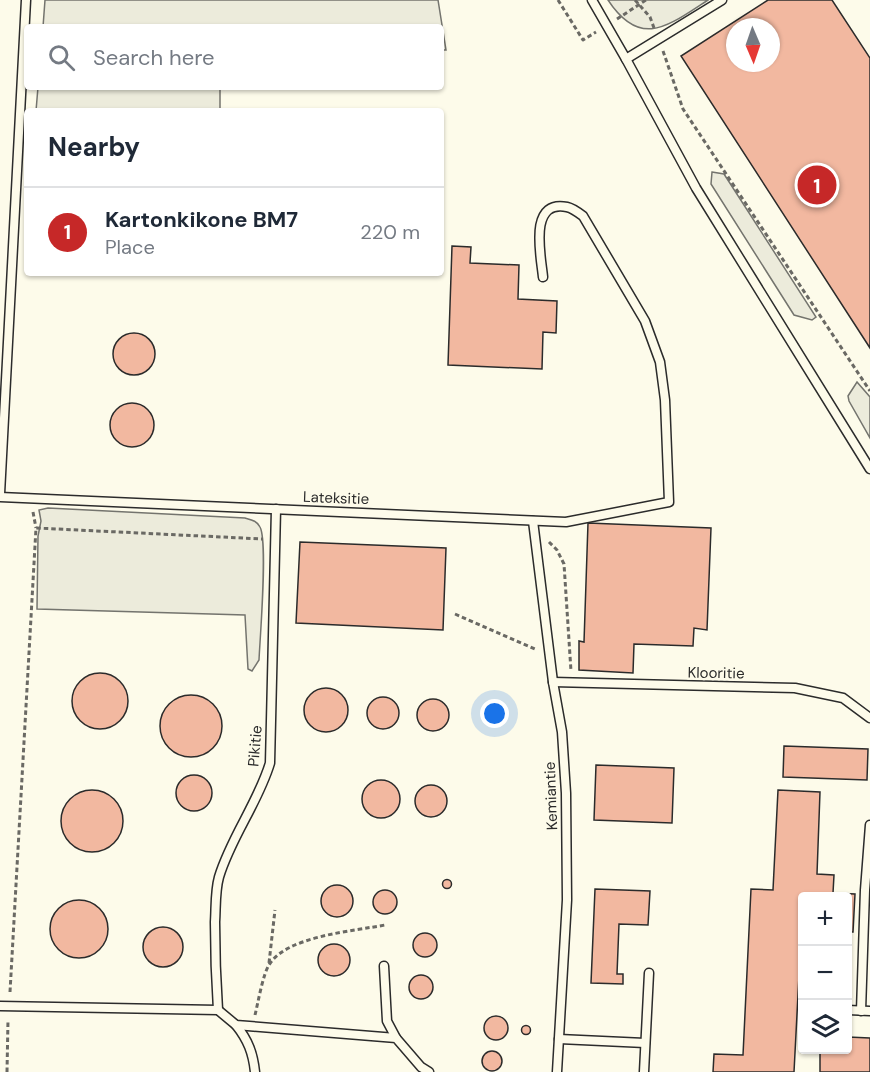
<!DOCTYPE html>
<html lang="en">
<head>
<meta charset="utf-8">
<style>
  :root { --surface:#fff; --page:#f2f2f3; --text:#1f2937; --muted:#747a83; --line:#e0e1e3; --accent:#c62828 }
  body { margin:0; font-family:"DM Sans",sans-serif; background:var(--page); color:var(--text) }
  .controls { position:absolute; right:18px; bottom:18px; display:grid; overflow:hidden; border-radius:6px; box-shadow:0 2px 4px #0004 }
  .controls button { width:54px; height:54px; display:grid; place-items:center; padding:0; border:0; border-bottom:2px solid var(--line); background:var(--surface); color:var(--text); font:30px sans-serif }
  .compass { position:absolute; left:726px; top:18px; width:54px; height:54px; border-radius:50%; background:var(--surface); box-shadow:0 2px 4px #0004; rotate:178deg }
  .you { position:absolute; left:495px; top:714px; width:21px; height:21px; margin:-15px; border:4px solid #fff; border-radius:50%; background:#1a73e8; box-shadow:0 0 0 9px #1a73e833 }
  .badge { display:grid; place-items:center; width:39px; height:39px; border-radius:50%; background:var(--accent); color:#fff; font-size:20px; font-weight:700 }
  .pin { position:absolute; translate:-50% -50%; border:3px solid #fff; box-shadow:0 2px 6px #0006 }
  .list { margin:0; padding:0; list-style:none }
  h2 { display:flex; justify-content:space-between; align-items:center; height:78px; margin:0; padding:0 24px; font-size:26px }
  h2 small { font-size:20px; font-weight:400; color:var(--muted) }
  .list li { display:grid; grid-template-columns:39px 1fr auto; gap:18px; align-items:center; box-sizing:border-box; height:90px; padding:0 24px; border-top:2px solid var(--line) }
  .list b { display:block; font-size:22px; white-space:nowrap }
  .list p { margin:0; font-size:20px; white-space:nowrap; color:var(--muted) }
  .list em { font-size:20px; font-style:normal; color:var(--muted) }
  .icon { flex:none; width:33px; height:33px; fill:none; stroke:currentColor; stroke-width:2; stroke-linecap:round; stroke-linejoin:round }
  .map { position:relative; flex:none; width:870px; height:1072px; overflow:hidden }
  .search { position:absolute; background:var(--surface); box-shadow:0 2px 4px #0004; left:24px; top:24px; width:420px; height:66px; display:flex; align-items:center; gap:15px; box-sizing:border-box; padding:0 21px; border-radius:6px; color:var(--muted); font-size:22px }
  .panel { position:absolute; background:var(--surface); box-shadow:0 2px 4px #0004; left:24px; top:108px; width:420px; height:168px; border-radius:6px }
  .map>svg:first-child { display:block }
  .green { fill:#ecebdb; stroke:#74746e; stroke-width:1.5 }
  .building { fill:#f2b8a0; stroke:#2b2b2b; stroke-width:1.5; fill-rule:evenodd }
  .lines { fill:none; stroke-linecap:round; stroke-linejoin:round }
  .lane-casing { stroke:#2b2b2b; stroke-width:11 }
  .path { stroke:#6a6964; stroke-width:3; stroke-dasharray:4.5 3; stroke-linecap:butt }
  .lane { stroke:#fdfbea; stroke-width:8 }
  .labels { text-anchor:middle; stroke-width:4.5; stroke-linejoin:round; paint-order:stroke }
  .street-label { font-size:15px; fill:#2b2b2b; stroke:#fdfbea }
</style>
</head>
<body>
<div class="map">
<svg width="870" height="1072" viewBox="0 0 870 1072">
  <rect width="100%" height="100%" fill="#fdfbea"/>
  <g class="green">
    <polygon points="45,0 438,0 446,50 441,50 441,27 43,27"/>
    <path d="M 608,0 L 708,0 C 669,25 641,50 608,0 Z"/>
    <polygon points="38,87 220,87 220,111 36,111"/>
    <polygon points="712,172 724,174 816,317 812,320 794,315 711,184"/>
    <polygon points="857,382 870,397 870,438 849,401 848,396"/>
    <path d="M 48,508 L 245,518 C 252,520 257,521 260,527 C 268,542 260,637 259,660 L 252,671 L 248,669 L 245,615 L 37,609 L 38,536 L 41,521 L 39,510 Z"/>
  </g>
  <g class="building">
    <path d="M 768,0 L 832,0 L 870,58 L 870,348 L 681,56 ZM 735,27 L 771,27 L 771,63 L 735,63 Z"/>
    <polygon points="452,246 471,247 470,263 519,265 518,299 557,301 556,333 543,332 542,369 448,365"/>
    <circle cx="134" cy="354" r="21"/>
    <circle cx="132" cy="425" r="22"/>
    <polygon points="588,523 711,528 707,630 694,628 693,646 634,644 633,673 579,670 579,641 584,642"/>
    <polygon points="300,542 446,548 443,630 296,623"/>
    <circle cx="100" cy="701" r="28"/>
    <circle cx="326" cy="710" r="22"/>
    <circle cx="191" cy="726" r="31"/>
    <circle cx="383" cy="713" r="16"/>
    <circle cx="433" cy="715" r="16"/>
    <polygon points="784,746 868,749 867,780 783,777"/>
    <polygon points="596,765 674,768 672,823 594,820"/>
    <circle cx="194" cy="793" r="18"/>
    <circle cx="381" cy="799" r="19"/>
    <circle cx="431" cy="801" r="16"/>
    <circle cx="92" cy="821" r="31"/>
    <polygon points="778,790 820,792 817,874 834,875 833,893 855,894 853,932 848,932 848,896 802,896 802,976 799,976 794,1072 713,1072 714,1054 743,1055 751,889 773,890"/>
    <circle cx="447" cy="884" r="4.5"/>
    <circle cx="337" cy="901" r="16"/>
    <polygon points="595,889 650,891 648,925 619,924 617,974 623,974 623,984 591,983"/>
    <circle cx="385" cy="902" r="12"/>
    <circle cx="79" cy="929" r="29"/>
    <circle cx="163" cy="947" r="20"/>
    <circle cx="425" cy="945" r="12"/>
    <circle cx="334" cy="960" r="16"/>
    <circle cx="421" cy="987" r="12"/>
    <circle cx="496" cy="1028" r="12"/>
    <circle cx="526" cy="1030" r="4.5"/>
    <polygon points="848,1037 870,1038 870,1072 820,1072 820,1050 848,1050"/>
    <circle cx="492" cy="1061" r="10"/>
  </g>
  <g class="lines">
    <g class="lane-casing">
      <g id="lane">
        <polyline points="592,0 626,59 722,0"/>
        <polyline points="626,59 696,188 870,469"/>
        <polyline points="0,494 26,0"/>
        <path d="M 0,497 L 566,522 L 669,502 L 665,400 L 660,362 L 645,321 L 583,216 C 579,213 572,208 567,207 C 528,199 541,256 543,277"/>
        <polyline points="533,521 553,682 562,732 566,793 567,900 557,1072"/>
        <polyline points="553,682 795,688 843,698 870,718"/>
        <polyline points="384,966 387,1021 396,1038"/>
        <polyline points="0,1006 218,1010 236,1025 396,1038 421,1067 429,1072"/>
        <path d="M 218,1010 C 216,981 215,952 215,922 C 216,907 215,891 219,877 C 231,837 258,803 270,763 L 276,509"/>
        <polyline points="848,1010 870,1011"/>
        <polyline points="861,1011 865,890 870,825"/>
        <path d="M 236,1025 C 248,1040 253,1053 255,1072"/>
        <polyline points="559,1039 645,1043"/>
        <polyline points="644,1072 649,973"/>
      </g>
    </g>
    <g class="path">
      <polyline points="558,0 583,40 596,32"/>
      <polyline points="635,0 650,17 654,28"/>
      <polyline points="617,19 646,0"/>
      <polyline points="663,51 683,109 870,391"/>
      <polyline points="33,512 36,528"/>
      <polyline points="549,542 557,550 564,564 571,671"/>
      <polyline points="455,614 535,649"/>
      <polyline points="269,963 275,910"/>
      <polyline points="10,992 36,528 263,539"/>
      <path d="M 255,1015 C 258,1003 263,974 269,965 C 286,936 354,931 385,925"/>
      <polyline points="7,1072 8,1020"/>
    </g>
    <use href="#lane" class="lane"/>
  </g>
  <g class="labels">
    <g class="street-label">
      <text transform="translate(336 498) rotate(2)" y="5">Lateksitie</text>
      <text transform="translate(716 673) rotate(1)" y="5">Klooritie</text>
      <text transform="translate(255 746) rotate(-85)" y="5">Pikitie</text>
      <text transform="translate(551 796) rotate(-92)" y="5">Kemiantie</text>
    </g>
  </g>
</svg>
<div class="controls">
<button>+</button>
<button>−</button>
<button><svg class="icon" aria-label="layers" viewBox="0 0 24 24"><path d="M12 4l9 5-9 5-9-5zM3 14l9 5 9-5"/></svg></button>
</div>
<svg class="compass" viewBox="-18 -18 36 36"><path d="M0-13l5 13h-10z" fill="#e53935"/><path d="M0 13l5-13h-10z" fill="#747a83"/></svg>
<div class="you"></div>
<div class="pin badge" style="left:817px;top:185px">1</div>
<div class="search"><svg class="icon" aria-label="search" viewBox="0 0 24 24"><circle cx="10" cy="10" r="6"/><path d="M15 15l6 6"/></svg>Search here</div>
<section class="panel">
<h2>Nearby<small></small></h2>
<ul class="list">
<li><span class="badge">1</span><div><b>Kartonkikone BM7</b><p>Place</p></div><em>220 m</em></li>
</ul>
</section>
</div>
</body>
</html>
